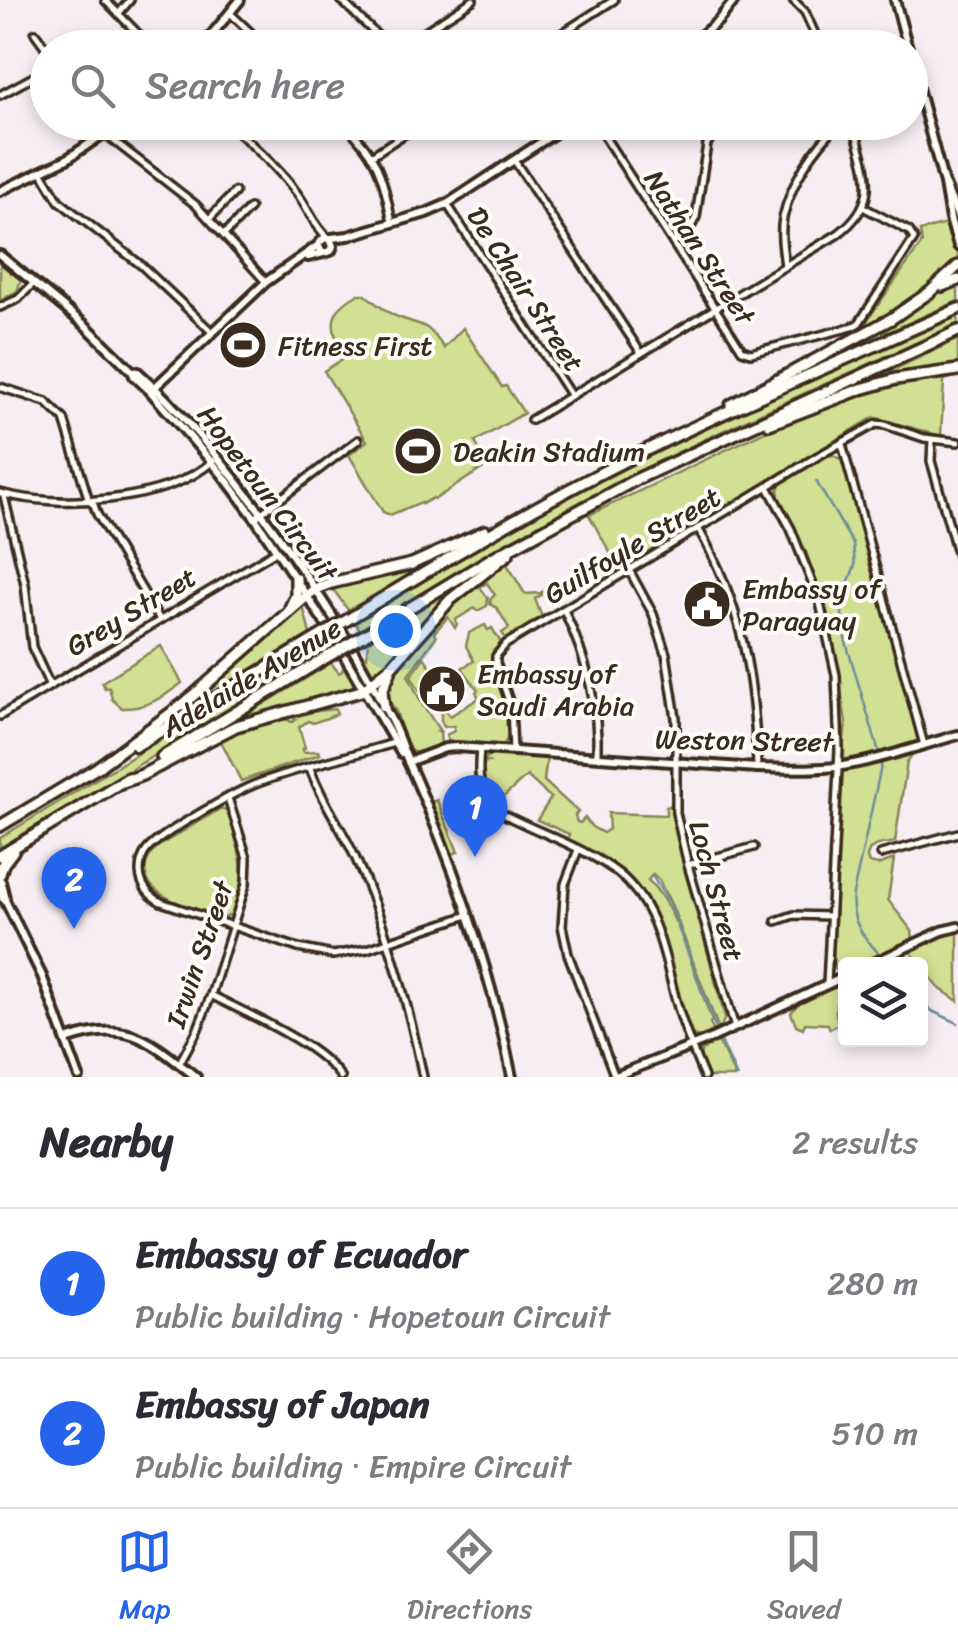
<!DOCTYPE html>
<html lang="en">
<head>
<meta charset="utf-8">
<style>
  :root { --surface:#fff; --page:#f2f2f3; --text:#2b2b33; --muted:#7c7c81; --line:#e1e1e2; --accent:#2563eb }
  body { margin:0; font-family:Sriracha,sans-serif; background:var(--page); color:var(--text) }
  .controls { position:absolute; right:30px; bottom:30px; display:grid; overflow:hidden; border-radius:10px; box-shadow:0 5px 15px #0003 }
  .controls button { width:90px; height:90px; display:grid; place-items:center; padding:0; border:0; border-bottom:2px solid var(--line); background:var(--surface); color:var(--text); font:50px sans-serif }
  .you { position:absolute; left:395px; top:630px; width:35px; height:35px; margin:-25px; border:8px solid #fff; border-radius:50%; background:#1a73e8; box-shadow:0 0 0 15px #1a73e833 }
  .badge { display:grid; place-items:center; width:65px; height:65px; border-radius:50%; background:var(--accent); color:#fff; font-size:32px; font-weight:700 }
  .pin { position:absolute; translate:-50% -82px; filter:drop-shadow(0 2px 5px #0008) }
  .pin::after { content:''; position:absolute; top:52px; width:35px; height:30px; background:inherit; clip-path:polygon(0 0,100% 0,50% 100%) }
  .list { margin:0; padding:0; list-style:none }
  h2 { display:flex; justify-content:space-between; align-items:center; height:130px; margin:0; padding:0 40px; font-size:42px }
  h2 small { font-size:32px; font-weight:400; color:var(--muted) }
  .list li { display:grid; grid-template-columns:65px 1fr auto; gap:30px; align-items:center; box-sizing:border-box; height:150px; padding:0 40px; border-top:2px solid var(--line) }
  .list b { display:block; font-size:38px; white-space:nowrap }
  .list p { margin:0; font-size:32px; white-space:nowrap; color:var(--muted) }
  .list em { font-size:32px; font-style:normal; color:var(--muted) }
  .icon { flex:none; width:55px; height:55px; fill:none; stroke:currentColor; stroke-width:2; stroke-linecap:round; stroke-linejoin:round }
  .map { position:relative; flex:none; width:958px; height:1077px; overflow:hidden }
  .search { position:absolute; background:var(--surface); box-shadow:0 5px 15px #0003; left:30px; right:30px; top:30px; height:110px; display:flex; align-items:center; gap:25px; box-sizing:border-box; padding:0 35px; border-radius:55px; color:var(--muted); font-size:38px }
  .sheet { height:430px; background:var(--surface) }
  nav { display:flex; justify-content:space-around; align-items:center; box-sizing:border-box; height:140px; border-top:2px solid var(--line); background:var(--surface); font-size:28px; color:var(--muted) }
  nav a { display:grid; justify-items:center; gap:5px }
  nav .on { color:var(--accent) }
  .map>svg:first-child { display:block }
  .green { fill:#d2e093; stroke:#868558; stroke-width:2.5 }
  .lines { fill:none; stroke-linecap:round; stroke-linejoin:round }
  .stream { stroke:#6c8d9b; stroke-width:2.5 }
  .minor-casing { stroke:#3b2a1e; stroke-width:12 }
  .tertiary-casing { stroke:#3b2a1e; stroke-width:14 }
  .secondary-casing { stroke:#3b2a1e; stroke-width:14 }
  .motorway-casing { stroke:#3b2a1e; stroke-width:16 }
  .minor { stroke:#fdfcf7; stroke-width:5 }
  .tertiary { stroke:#fdfcf7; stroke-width:6 }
  .secondary { stroke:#fdfcf7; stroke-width:6 }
  .motorway { stroke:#fdfcf7; stroke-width:9 }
  .motorway-bridge-casing { stroke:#3b2a1e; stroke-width:16; stroke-linecap:butt }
  .motorway-bridge { stroke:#fdfcf7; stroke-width:9 }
  .labels { text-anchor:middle; stroke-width:8; stroke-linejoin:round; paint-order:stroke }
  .street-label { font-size:28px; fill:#3b2a1e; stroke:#fdfcf7 }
  .poi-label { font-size:28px; fill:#3b2a1e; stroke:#fdfcf7; text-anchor:start }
</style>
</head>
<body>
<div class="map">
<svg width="958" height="1077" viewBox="0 0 958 1077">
  <rect width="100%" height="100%" fill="#f6eef3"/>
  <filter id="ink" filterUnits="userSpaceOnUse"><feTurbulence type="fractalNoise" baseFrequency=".01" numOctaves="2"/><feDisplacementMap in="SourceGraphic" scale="20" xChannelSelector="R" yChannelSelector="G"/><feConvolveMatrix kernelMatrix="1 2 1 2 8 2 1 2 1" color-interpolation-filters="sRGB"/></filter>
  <g filter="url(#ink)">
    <g class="green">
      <polygon points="946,224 949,237 958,235 958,301 888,332 861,329 922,243 920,231"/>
      <polygon points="0,264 21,280 17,291 0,301"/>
      <path d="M 359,294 L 364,294 C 374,301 386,313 398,317 C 426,328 425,321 444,348 L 463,328 L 502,387 L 506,386 L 524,413 L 475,442 L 488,465 L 435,499 L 433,498 L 422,504 L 421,502 L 390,515 L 383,512 L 349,455 L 367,441 L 324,371 L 343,359 C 333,328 323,313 359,294 Z"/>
      <path d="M 958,316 L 958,324 C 837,379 715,431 597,493 C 516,535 437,583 361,631 L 354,621 C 433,575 511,527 592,485 C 711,423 836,371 958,316 Z"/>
      <polygon points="958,339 958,376 944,380 941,436 874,417 620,570 589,515"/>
      <path d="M 833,455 L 842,460 L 921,742 L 907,762 L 895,842 C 883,845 869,842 867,858 L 869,863 L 878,865 L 894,859 L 888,900 L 912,931 L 913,939 L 859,964 L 846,964 L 845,971 C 840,972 835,971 833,965 L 842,762 L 846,722 L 829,618 L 806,552 L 779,498 L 778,489 L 782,482 L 826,456 Z"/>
      <polygon points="445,553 423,569 348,610 332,588"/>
      <path d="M 504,559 L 525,594 L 540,593 L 551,587 L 551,589 L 535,599 L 542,617 L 506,639 L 502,633 L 509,628 L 497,608 L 490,604 L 491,598 L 495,595 L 487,583 L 480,587 L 488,598 L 487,606 L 477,611 L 475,608 L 455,620 L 457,624 L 455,628 L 448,617 L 434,633 L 436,637 L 408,675 L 422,704 L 440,731 L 436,731 L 440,733 L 441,745 L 417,752 L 412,752 C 402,742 401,729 398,717 C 396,708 387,701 386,691 C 385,663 482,577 504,559 Z"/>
      <polygon points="461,583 462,585 398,656 373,677 358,653 367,657 368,641"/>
      <polygon points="303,606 310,634 180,711"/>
      <polygon points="485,625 488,630 492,628 501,643 493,651 491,662 506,706 509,736 504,744 498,746 449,744 446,735 454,731 454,726 444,727 441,721 441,708 443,707 450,716 479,698 476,692 478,690 462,668 474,661 466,646 469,633"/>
      <polygon points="318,643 325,653 0,848 0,838"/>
      <path d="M 161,646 L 182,683 C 164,697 145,709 122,708 L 112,699 L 109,687 L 105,688 L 102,682 Z"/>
      <polygon points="424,657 433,670 439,667 441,674 444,676 432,686 439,696 435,698 428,693 422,695 411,676"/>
      <polygon points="344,660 354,686 352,690 218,732 331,663 339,673 341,672 344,666"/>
      <path d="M 335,709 L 337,714 L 335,715 L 313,723 L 308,721 L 299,727 L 305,748 L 302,749 L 304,752 L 318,751 L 320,754 L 241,781 L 220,739 C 238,728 263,727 281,717 L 292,722 L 296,719 L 292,717 L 293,714 Z"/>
      <path d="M 491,754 L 547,757 L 544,781 L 578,812 L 575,815 L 577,822 L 580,823 L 585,818 L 592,827 L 603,833 L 609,829 L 608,813 L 666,815 L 666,807 L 671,805 L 678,840 L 725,1018 L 719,1030 L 672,906 L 659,880 L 653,874 L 648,880 C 679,910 696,979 712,1021 L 710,1023 L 714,1033 C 701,1039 699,1039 688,1031 C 672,977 668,912 622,873 C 606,860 586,851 567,842 L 569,834 L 537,820 L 551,798 L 527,776 L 499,801 L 491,788 L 498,802 L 494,803 C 485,790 481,778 482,763 L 488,762 L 484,760 Z"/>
      <polygon points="437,800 458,852 452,854 430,802"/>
      <path d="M 220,809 L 224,809 L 228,813 C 240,852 250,875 231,915 L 225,917 C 196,909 115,892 157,847 Z"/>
      <polygon points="958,932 958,1001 939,988 910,951 940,937"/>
      <polygon points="831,988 838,988 841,1003 836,1004 836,1016 841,1018 838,1024 830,1029 828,1024 805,1023 803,1028 796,1025 791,1013 798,1003"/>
      <polygon points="718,1041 734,1074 736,1077 707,1077 700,1059 701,1051"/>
    </g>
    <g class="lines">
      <g class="stream">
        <path d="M 816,481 L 853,544 L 855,565 L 843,597 L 842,617 L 845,639 L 882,762 L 853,894 C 849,926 869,943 889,964"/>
        <polyline points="653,877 670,905 717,1032"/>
        <polyline points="920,998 932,1011 958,1023"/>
        <polyline points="720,1039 737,1077"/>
      </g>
      <g class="minor-casing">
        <g id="minor">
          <polyline points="105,0 152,48"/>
          <polyline points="341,0 390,48"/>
          <polyline points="793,0 805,12 821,48"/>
          <polyline points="119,13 130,0"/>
          <polyline points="230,13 267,48"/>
          <polyline points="35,33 48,51"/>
          <polyline points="399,48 473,0"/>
          <polyline points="539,48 614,0"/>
          <polyline points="0,95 48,69"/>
          <polyline points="97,122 105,134 196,205 266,282"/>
          <path d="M 228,122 C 251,145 277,166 296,192 C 308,207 313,225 328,238"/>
          <path d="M 344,122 C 353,133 363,143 370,154 C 383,174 387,199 392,222"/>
          <polyline points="542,122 551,136"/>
          <polyline points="595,122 742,350 751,353 852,327 859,323 914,239 909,231 863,207"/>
          <polyline points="371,156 423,122"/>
          <polyline points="514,160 641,353"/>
          <polyline points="42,173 59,201 141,265 212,332"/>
          <polyline points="447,204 571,396"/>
          <polyline points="209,219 235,192"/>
          <polyline points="224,235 250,208"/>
          <polyline points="673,243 691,227 696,217 707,144 721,122"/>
          <path d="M 785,266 C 783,250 780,234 783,218 C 791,182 814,147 841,122"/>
          <polyline points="0,307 18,299 34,283"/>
          <polyline points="0,387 46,402 64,419 89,501 94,505 97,514 160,620"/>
          <path d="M 531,420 L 838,234 C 884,199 865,170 853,122"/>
          <polyline points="932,440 931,461 958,556"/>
          <polyline points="842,444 924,745"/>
          <polyline points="768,487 791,529 820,603 836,675 839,750 827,984"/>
          <path d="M 0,493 C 59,509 165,503 213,461"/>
          <polyline points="4,496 25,584 32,647 50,686"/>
          <polyline points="255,518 358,440"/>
          <path d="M 698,528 C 742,605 755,680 757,768"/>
          <polyline points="629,570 653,614 666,654 676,718 676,813 688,865 735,1028"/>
          <path d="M 564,610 C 586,657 599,704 597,756"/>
          <polyline points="0,716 276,551"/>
          <path d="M 394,743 C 348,757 298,767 253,785 C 232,794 160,834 147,850 C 142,856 140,864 140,872 C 141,886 148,895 161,902 L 298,948 L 333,955 L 367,949 L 468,915"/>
          <path d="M 480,749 C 477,778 478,793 501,813 C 539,833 584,847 618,873 C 657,905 663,951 675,997 C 682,1024 693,1051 704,1077"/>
          <polyline points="513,751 511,707 496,663 496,656 506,644 818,456 876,424 885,425 924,438 958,442"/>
          <path d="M 310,768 C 321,800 341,826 355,857 C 387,926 408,1003 423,1077"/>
          <polyline points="578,850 565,884 562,926 568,954 615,1077"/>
          <polyline points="881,854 958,833"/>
          <polyline points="688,865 754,847"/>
          <polyline points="776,921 794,915 830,916"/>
          <path d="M 211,995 C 251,1016 315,1042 341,1077"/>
          <polyline points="179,1064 197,1031 211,995 246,884 247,858 228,798"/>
        </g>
      </g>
      <g class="tertiary-casing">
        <g id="tertiary">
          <polyline points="201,48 240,0"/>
          <polyline points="687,48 718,21 735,0"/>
          <polyline points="0,191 67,159 121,122"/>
          <polyline points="322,252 318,245 323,239 348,236 426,213 447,204 572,122"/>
          <polyline points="308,257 331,251 333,246 330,239"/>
          <polyline points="154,388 266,282 317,246"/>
          <path d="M 408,762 L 445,748 L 457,747 L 757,768 C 783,769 809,770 836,767 C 877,761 918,746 958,735"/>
          <polyline points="4,898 42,976 79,1077"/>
          <polyline points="871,964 942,931 958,927"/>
          <path d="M 66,1040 C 127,1018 149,1040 196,1077"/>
          <polyline points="613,1077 710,1039 846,976"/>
        </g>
      </g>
      <g class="secondary-casing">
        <g id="secondary">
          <polyline points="895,0 908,48"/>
          <polyline points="910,58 944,184 950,219 958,246"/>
          <polyline points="945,185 958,217"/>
          <polyline points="0,255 85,325 132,371 134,376 150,391 222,474 255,518 326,625 401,753"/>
          <path d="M 132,371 L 138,372 C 178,408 212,450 245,492 C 300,562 349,637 389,716 C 399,734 404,754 413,773 C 456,870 491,972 512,1077"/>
        </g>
      </g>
      <g class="motorway-casing">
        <g id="motorway">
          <polyline points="942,286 958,280"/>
          <polyline points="731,405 891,319 930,292 958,266"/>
          <polyline points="769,424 861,389 896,379 958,370"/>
          <polyline points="290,608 296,595 296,578"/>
          <path d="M 352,617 C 417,577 483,537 550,500 C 681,428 821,370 958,309"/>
          <polyline points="363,636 492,558 635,480 958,331"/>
          <polyline points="384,707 382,691 390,672"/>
          <polyline points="136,746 317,638"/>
          <polyline points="162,757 327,657"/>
          <polyline points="98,767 186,702 315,589 331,583 412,564 485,531"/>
          <polyline points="123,782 142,775 236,726 361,691 391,667 450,600 508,554"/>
          <polyline points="0,826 100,766"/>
          <polyline points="0,856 128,778"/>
          <polyline points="0,874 3,864 13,851"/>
          <polyline points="0,882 4,898"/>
        </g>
      </g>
      <use href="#minor" class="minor"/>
      <use href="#tertiary" class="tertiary"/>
      <use href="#secondary" class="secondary"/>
      <use href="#motorway" class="motorway"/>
      <g class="motorway-bridge-casing">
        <g id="motorway-bridge">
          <polyline points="317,638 352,617"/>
          <polyline points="327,657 363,636"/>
        </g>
      </g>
      <use href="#motorway-bridge" class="motorway-bridge"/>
    </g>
  </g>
  <defs>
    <g id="stadium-disc" transform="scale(2.5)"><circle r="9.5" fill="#3b2a1e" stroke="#fdfcf7"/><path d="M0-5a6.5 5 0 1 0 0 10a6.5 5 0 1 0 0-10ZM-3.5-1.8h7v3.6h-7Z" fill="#fff"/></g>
    <g id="civic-disc" transform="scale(2.5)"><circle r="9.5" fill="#3b2a1e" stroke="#fdfcf7"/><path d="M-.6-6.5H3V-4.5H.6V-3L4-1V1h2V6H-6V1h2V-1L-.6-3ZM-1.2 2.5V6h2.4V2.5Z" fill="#fff"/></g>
  </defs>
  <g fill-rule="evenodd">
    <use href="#stadium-disc" x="243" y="345"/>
    <use href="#stadium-disc" x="418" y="451"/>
    <use href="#civic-disc" x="707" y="604"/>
    <use href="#civic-disc" x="442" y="689"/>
  </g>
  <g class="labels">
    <g class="street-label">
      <text transform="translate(700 247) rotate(57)" y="10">Nathan Street</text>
      <text transform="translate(526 289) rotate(57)" y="10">De Chair Street</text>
      <text transform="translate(268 493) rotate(53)" y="10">Hopetoun Circuit</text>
      <text transform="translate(632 545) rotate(-31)" y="10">Guilfoyle Street</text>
      <text transform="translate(131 611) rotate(-31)" y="10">Grey Street</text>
      <text transform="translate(251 677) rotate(-31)" y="10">Adelaide Avenue</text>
      <text transform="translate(744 740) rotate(1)" y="10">Weston Street</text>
      <text transform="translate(717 891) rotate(75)" y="10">Loch Street</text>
      <text transform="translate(199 954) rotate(-71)" y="10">Irwin Street</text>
    </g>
    <g class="poi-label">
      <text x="278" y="355">Fitness First</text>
      <text x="453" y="461">Deakin Stadium</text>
      <text x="742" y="598">Embassy of<tspan x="742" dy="32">Paraguay</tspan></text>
      <text x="477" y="683">Embassy of<tspan x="477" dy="32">Saudi Arabia</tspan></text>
    </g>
  </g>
</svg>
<div class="controls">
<button><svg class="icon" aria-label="layers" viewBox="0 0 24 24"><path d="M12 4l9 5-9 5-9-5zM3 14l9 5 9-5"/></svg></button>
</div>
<div class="you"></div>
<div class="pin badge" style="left:475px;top:857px">1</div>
<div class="pin badge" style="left:74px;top:929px">2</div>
<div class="search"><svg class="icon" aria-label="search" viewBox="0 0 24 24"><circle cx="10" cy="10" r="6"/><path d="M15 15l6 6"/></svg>Search here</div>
</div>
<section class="sheet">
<h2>Nearby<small>2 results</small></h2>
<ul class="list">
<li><span class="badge">1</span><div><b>Embassy of Ecuador</b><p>Public building · Hopetoun Circuit</p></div><em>280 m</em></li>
<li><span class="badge">2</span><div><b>Embassy of Japan</b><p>Public building · Empire Circuit</p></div><em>510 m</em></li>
</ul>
</section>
<nav>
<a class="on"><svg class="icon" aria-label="map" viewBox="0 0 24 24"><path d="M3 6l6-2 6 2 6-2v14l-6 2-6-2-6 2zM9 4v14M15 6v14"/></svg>Map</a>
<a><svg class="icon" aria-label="directions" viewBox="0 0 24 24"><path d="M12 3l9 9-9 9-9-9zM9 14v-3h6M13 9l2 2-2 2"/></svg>Directions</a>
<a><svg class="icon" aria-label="saved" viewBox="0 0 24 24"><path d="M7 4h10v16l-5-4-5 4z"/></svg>Saved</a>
</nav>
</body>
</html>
